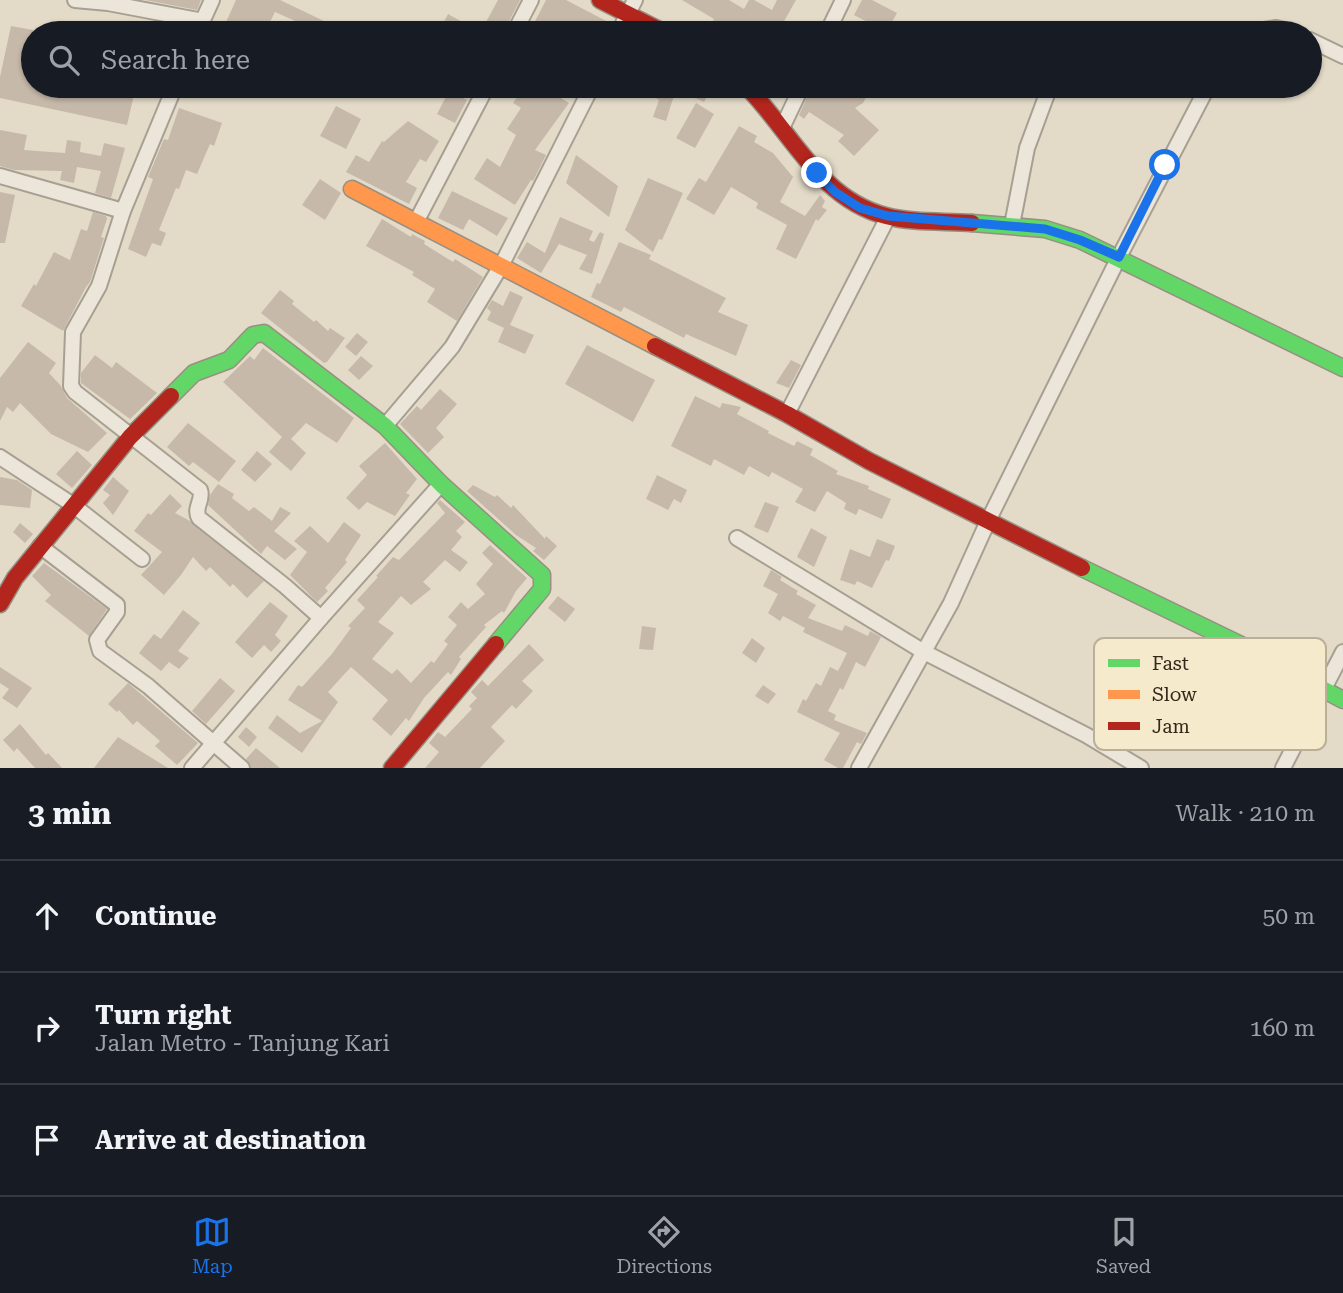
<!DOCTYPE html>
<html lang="en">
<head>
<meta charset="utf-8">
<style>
  :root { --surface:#171b24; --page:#242831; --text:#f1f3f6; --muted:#9ea1a6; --line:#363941; --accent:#1a73e8 }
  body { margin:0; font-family:"Roboto Serif",serif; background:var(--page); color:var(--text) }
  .stop { position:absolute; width:21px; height:21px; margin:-16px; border:5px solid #1a73e8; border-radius:50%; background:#fff }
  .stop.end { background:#1a73e8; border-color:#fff; box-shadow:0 2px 7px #0008 }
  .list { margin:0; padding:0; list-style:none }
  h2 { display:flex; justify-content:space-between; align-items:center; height:91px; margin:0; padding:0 28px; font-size:30px }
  h2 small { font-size:23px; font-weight:400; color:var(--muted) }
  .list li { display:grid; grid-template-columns:46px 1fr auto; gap:21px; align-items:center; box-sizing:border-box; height:112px; padding:0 28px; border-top:2px solid var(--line) }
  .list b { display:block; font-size:26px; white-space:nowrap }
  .list p { margin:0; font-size:23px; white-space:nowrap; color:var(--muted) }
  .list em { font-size:23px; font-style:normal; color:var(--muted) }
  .icon { flex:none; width:38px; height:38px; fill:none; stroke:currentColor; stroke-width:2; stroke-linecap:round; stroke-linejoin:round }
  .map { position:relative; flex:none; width:1343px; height:768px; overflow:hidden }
  .search { position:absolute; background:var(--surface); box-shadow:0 2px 5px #0004; left:21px; right:21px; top:21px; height:77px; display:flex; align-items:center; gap:18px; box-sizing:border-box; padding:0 24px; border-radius:38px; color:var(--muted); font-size:26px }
  .sheet { height:427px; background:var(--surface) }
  nav { display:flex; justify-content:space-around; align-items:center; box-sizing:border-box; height:98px; border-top:2px solid var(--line); background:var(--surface); font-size:19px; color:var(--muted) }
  nav a { display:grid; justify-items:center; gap:4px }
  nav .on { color:var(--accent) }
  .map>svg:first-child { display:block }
  .building { fill:#c6b9a9 }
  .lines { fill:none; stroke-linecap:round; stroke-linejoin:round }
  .street-casing { stroke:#a7a092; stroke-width:18 }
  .fast-casing { stroke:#978f82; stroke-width:19 }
  .slow-casing { stroke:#978f82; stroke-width:19 }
  .jam-casing { stroke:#978f82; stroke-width:19 }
  .street { stroke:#ebe5da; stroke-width:14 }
  .fast { stroke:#63d668; stroke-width:16 }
  .slow { stroke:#ff974d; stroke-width:16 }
  .jam { stroke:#b3261e; stroke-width:16 }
  .route { stroke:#1a73e8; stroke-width:9 }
  .key { fill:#f5eacc; stroke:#bbb097; stroke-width:2 }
  .key-label { font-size:19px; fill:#35281b }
</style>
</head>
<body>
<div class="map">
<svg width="1343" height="768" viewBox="0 0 1343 768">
  <rect width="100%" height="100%" fill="#e3dbc8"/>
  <g class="building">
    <polygon points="145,0 201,0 197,10"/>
    <polygon points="236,0 280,0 349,33 322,33 275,12 267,28 264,27 261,33 221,33"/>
    <polygon points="498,0 520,0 504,31 486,22"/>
    <polygon points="546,0 566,0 612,24 608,33 529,33"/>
    <polygon points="682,0 729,0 744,9 749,0 754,0 772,10 777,0 796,0 778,32 759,21 752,33 731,33 712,23 714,19"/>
    <polygon points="862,0 872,0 897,13 888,29 879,28 854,15"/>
    <polygon points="448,14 482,33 438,33"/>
    <polygon points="11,26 33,30 33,86 136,86 127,125 0,98 0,77"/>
    <polygon points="525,86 541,86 569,103 535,150 546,155 533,181 531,180 515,205 474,179 487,158 500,167 516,135 507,129 521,108 513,103"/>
    <polygon points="638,86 713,86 704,102 676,89 666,121 653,117 659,100"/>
    <polygon points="812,86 872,86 863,103 855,108 879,130 854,156 838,141 844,135 809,112 804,119 799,115"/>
    <polygon points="449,91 467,100 455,123 437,114"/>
    <polygon points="696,103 714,114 695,148 676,138"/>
    <polygon points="336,106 361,119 346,149 320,136"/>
    <polygon points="179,108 222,123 214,146 210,144 197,174 186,170 179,189 176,188 159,230 166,233 161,246 152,243 146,257 128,249 153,179 148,177 164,139 168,140"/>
    <polygon points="408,121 439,141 426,162 420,159 406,182 417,188 409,204 346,172 356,155 369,162 382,141 384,142"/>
    <polygon points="739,126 757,136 754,142 773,153 793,177 780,202 805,216 820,195 825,201 822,207 827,210 818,221 816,219 796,259 776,249 787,225 756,208 758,203 731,187 714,215 686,199 699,178 706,182"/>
    <polygon points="0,130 27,135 24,150 65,153 67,140 81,142 80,152 101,156 104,143 125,148 111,198 95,193 101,171 77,167 74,183 60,180 62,171 14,170 0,166"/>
    <polygon points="576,155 618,186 609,217 566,183"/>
    <polygon points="648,178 683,193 662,240 659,239 653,252 625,230"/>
    <polygon points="320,179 341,193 325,220 302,205"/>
    <polygon points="452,191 508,218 497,236 469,219 463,230 438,218"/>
    <polygon points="0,192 15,195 5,243 0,243"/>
    <polygon points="93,212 106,216 107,219 101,237 104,238 90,282 86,287 63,331 21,306 34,284 36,286 54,252 70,260 81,229 87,231"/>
    <polygon points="560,217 593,231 589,240 594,242 600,232 604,234 592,274 579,269 587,255 559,244 541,273 517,258 527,242 545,253"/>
    <polygon points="382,219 411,237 412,234 425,241 424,244 453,262 455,259 483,277 457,321 427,302 435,289 412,275 414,272 366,246"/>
    <polygon points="619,242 651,255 649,259 726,298 718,312 748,325 736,356 686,334 684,338 624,307 621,312 591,297 597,283 600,284"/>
    <polygon points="280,290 294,301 292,304 314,322 316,320 328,331 330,328 345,338 327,362 324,363 261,313"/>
    <polygon points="510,291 523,297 510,325 534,335 525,354 498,342 504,328 487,320 491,312 487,308 492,300 503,306"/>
    <polygon points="357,333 368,342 356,356 345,347"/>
    <polygon points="28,342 56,363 49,373 61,386 67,398 107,433 88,452 51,434 20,403 13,412 7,407 0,421 0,378"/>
    <polygon points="587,345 655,380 633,422 565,384"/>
    <polygon points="263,348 354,418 337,443 306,423 291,439 306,453 291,471 269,452 282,437 223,382 250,356 254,360"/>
    <polygon points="95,355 112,368 116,362 157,393 130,419 81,383 81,373"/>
    <polygon points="361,356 373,366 359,380 348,370"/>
    <polygon points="791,360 801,365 789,388 776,383"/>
    <polygon points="440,389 457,404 436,428 444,437 428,453 400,424 417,406 421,410"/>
    <polygon points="695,396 720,408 722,403 741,407 737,414 769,431 768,433 794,446 797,441 813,449 810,455 838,471 836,474 869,486 868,489 891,499 882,519 859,509 856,515 844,509 846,503 827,491 815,512 795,502 803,489 772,472 769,477 749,466 744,475 714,459 711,466 671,446"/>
    <polygon points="188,423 236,461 219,482 193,462 189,466 167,447"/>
    <polygon points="385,443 417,479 406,493 410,495 395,516 367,502 359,510 346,498 367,475 359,466"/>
    <polygon points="77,451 92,465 72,488 56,474"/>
    <polygon points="257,451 272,464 255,482 241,470"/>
    <polygon points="657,475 687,490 681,503 674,499 668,510 646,499"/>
    <polygon points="0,477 17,480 32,490 30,508 0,505"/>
    <polygon points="113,477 129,491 113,515 103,503 110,495 103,490"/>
    <polygon points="218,484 234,494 232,498 249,511 254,507 272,521 280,507 291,513 274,531 297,549 285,560 267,546 261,554 208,505 210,495"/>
    <polygon points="473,485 495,497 497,495 511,508 513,505 545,539 546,536 557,546 544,560 533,551 536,548 516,535 467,491"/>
    <polygon points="170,494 182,506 175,513 190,521 264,581 247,598 233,584 230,587 210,567 206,571 193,557 181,575 164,595 141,575 162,552 134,531 148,513 151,515"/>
    <polygon points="440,500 465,522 456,531 462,537 451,550 468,562 460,572 445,560 423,582 431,589 411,605 401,596 378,622 394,633 372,659 392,674 397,669 411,683 431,661 434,663 448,644 444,641 457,625 448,617 461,602 468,609 485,594 476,584 493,564 482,553 490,545 527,578 516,591 504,613 502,611 484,625 486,627 459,657 461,659 451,675 448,672 424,698 409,721 406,718 391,736 372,719 388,700 351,667 328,692 338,702 302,753 268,728 277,715 300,733 322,721 288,700 298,685 302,687 331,655 351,628 348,626 365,608 357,600 378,577 376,576 393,557 399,560 445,513 437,503"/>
    <polygon points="765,502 779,507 768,533 754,527"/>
    <polygon points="344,522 361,535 345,560 347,562 325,588 328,591 317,602 290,575 307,552 294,541 310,526 328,543"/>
    <polygon points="20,523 33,534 25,543 13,532"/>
    <polygon points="811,528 827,537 814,567 797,557"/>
    <polygon points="877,539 895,546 889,561 886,560 872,588 857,581 855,585 840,580 850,549 870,557"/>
    <polygon points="44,563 107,609 89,636 45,601 51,595 32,576"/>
    <polygon points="771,570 782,577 780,580 798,591 796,594 816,605 808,618 842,631 845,625 868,636 870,631 881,637 865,667 856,662 843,690 840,688 828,711 836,715 834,720 867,733 861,744 857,742 843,768 838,768 824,760 840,733 797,712 803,699 806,701 816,683 821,686 830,667 838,671 847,653 803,632 805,628 783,616 780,621 768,613 778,594 763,586"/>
    <polygon points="558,596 575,609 565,622 548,608"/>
    <polygon points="270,602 288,616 275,635 281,641 271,652 264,645 252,658 235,642"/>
    <polygon points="183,610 200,623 178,651 189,658 179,669 169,662 161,671 139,653 154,634 161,639"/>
    <polygon points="642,626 656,628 653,650 639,649"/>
    <polygon points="752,638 765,648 756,663 742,653"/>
    <polygon points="529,644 544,660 522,681 533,691 516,709 512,705 491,727 505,741 480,768 425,768 439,752 429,743 438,732 445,737 472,709 469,706 477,698 471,692 482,680 488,686"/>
    <polygon points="0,667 32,688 17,708 2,698 9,689 0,683"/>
    <polygon points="220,678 235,691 206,724 192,711"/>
    <polygon points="128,683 198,743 177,765 155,746 160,741 137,721 133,725 119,710 117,712 108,704"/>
    <polygon points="763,685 776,694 768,704 755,696"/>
    <polygon points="20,724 46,755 48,753 62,768 35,768 17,748 14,752 3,740"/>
    <polygon points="246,727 257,737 249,747 238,737"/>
    <polygon points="118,737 126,742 168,768 94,768"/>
    <polygon points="256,748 280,768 251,768 246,759"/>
  </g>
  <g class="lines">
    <g class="street-casing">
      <g id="street">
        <polyline points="75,0 108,3 203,21"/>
        <polyline points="197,33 212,0"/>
        <polyline points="514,33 531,0"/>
        <polyline points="618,33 635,0"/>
        <polyline points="827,33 843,0"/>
        <polyline points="1246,33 1276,28 1295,33"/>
        <polyline points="1310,40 1343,56"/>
        <path d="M 175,86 L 123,211 L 99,286 L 73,332 L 71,386 L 75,392 L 200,490 C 204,500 193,508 199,518 L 285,586 L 321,618"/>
        <polyline points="782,128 802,86"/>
        <polyline points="0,176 123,211"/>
        <polyline points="416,222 487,86"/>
        <polyline points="1012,225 1027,148 1050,86"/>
        <polyline points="787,414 888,217"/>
        <polyline points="385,426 452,347 501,266 592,86"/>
        <polyline points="0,457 73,505 142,559"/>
        <polyline points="737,538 924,652 1086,735 1141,768"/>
        <polyline points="40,546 117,605 117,612 97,640 100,651 148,686 242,768"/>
        <polyline points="192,768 321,618 441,484"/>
        <polyline points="859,768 951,603 988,521 1119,257 1208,86"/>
        <polyline points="1283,768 1343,652"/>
      </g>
    </g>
    <g class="fast-casing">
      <g id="fast">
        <polyline points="972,223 1045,229 1080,240 1343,368"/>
        <polyline points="171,396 194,373 229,360 253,335 264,333 385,426 441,484 542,575 542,589 496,644"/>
        <polyline points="1082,568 1241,645 1343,700"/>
      </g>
    </g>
    <g class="slow-casing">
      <polyline id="slow" points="352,189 655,346"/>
    </g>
    <g class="jam-casing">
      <g id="jam">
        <polyline points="600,0 665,33"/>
        <path d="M 746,86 C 791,131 819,199 886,216 C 912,223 944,221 972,223"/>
        <polyline points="655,346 787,414 869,461 1082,568"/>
        <polyline points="0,604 15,578 130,437 171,396"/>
        <polyline points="392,768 496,644"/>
      </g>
    </g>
    <use href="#street" class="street"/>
    <use href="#fast" class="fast"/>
    <use href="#slow" class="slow"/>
    <use href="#jam" class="jam"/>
  </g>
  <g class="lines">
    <polyline class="route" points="817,173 835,192 860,208 888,216 1045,229 1080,240 1119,257 1165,165"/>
  </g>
  <rect x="1094" y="638" width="232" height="112" rx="10" class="key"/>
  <rect x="1108" y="659" width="32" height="8" fill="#63d668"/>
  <rect x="1108" y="690" width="32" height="9" fill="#ff974d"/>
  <rect x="1108" y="722" width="32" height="8" fill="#b3261e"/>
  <g class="key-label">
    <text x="1152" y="670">Fast</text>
    <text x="1152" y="701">Slow</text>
    <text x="1152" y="733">Jam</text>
  </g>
</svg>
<div class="stop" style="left:1165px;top:165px"></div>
<div class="stop end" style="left:817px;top:173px"></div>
<div class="search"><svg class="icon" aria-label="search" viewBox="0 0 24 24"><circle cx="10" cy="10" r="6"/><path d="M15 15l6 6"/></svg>Search here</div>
</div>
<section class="sheet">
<h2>3 min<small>Walk · 210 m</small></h2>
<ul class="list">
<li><svg class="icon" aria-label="ahead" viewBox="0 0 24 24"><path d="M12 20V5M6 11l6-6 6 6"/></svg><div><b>Continue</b></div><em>50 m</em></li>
<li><svg class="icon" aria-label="right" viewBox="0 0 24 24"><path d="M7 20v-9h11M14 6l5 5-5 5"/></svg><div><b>Turn right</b><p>Jalan Metro - Tanjung Kari</p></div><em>160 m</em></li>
<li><svg class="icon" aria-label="arrive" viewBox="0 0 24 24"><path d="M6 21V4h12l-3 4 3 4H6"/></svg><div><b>Arrive at destination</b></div></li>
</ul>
</section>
<nav>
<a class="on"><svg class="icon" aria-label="map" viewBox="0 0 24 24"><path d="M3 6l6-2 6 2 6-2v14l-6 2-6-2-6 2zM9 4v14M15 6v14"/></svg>Map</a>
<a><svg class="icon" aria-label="directions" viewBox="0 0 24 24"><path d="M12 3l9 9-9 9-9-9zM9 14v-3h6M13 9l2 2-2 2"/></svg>Directions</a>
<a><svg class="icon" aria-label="saved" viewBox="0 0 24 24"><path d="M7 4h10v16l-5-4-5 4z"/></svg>Saved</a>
</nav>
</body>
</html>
